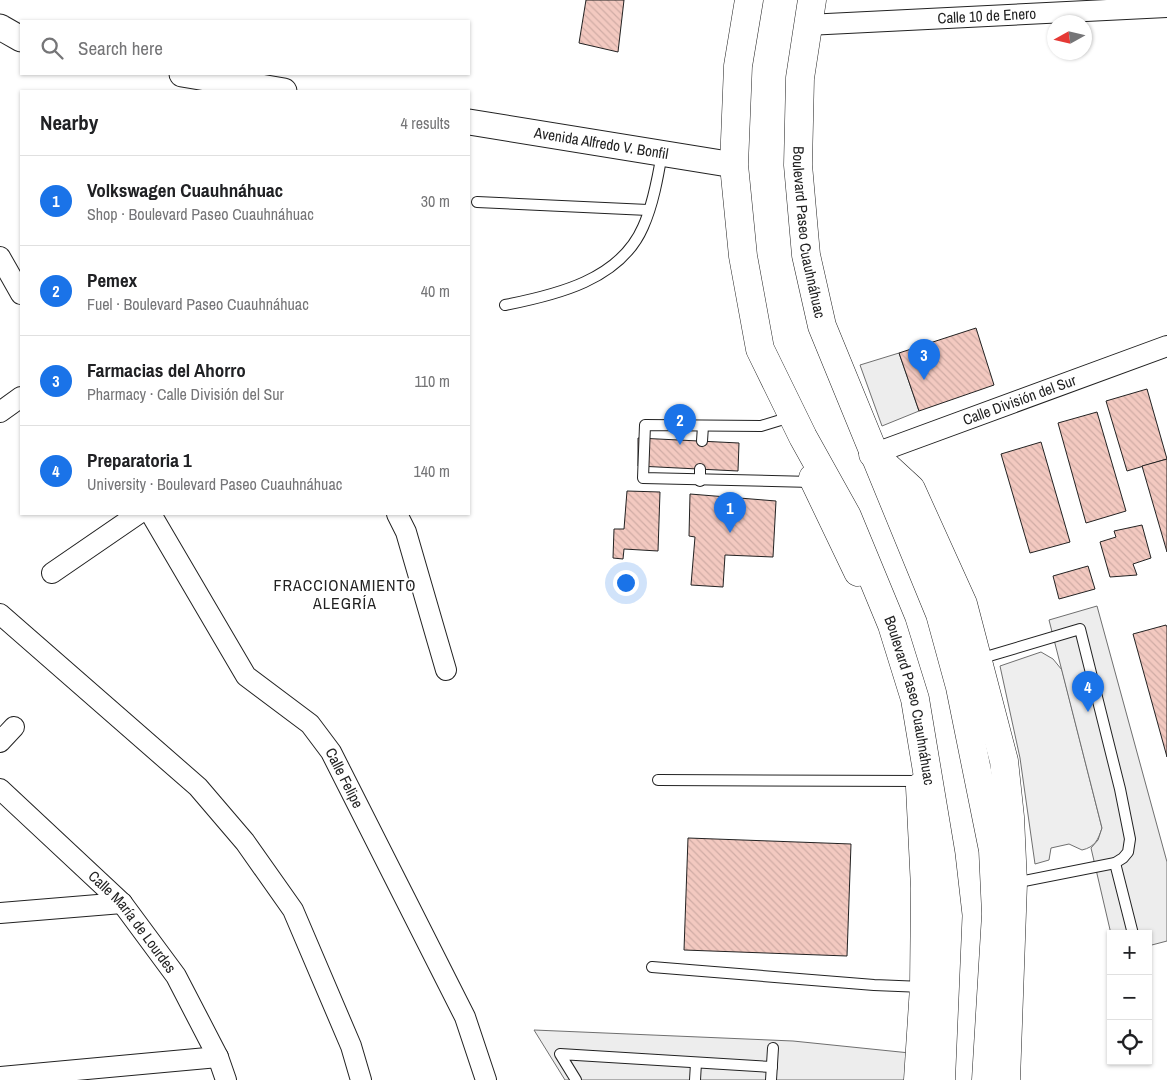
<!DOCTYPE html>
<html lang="en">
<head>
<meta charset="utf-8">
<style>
  :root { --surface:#fff; --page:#f6f6f6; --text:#202124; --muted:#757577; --line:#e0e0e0; --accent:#1a73e8 }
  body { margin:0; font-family:"Archivo Narrow",sans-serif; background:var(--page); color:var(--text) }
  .controls { position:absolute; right:15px; bottom:15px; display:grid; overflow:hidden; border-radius:0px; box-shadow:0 1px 4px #0004 }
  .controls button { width:45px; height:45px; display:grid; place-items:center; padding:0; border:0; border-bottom:1px solid var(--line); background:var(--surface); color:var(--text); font:25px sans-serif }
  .compass { position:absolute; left:1047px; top:15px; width:45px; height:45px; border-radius:50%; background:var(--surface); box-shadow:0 1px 4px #0004; rotate:262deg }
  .you { position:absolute; left:625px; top:582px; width:18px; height:18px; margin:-12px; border:4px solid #fff; border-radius:50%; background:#1a73e8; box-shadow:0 0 0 8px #1a73e833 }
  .badge { display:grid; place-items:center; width:32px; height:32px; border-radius:50%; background:var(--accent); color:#fff; font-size:16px; font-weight:700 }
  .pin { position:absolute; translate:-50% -41px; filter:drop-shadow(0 1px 2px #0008) }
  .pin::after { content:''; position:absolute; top:26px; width:18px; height:15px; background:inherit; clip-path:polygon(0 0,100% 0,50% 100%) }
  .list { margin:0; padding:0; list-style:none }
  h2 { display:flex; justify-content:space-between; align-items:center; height:65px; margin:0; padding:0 20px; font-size:21px }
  h2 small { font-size:16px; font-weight:400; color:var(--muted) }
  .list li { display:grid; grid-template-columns:32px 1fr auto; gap:15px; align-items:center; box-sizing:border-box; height:90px; padding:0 20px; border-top:1px solid var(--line) }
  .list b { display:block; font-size:19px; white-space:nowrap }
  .list p { margin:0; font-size:16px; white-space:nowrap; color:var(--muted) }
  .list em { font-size:16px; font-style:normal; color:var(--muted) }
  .icon { flex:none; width:28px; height:28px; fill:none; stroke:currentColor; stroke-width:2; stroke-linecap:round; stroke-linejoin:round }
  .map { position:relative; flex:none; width:1167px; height:1080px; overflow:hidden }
  .search { position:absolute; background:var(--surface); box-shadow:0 1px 4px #0004; left:20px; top:20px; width:450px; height:55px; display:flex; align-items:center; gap:12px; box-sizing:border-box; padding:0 18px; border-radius:0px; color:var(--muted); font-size:19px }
  .panel { position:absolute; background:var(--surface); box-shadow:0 1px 4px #0004; left:20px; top:90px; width:450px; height:425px; border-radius:0px }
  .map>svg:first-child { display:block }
  .green { fill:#eee; stroke:#6f6f6f }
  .parking { fill:#ededed; stroke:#6f6f6f }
  .building { fill:url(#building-back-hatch); stroke:#222 }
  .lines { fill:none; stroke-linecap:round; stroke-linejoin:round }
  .service-casing { stroke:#222; stroke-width:12 }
  .minor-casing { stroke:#222; stroke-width:22 }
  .tertiary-casing { stroke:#222; stroke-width:27 }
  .secondary-casing { stroke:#222; stroke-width:29 }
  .primary-casing { stroke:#222; stroke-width:29 }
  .service { stroke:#fff; stroke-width:10 }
  .minor { stroke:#fff; stroke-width:20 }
  .tertiary { stroke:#fff; stroke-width:25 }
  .secondary { stroke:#fff; stroke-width:28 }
  .primary { stroke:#fff; stroke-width:28 }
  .labels { text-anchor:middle; stroke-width:4; stroke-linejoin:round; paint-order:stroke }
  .street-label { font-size:15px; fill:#222; stroke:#fff }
  .neighbourhood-label { font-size:16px; letter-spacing:1px; fill:#222; stroke:#fff }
</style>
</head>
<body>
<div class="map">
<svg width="1167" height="1080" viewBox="0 0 1167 1080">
  <defs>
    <pattern id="building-back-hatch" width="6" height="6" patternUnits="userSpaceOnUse" patternTransform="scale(1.25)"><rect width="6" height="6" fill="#f3c9c0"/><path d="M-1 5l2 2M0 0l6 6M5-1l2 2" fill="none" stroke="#d0aca5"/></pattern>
  </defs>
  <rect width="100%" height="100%" fill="#fff"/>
  <path class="green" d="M 1041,652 L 1053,659 L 1062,670 L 1102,828 C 1098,840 1095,847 1082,850 L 1069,844 L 1051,848 L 1049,860 L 1035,864 L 1020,758 L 1000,666 Z"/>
  <g class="parking">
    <polygon points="899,353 919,411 882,426 860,365"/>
    <polygon points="1097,606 1167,862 1167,941 1148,946 1148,934 1111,934 1091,848 1098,840 1102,828 1049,620"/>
    <polygon points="534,1030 793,1041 910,1053 908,1080 565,1080"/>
  </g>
  <g class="building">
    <polygon points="586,0 624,0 618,52 579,43"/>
    <polygon points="976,328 994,385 919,411 899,353"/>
    <polygon points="1147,389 1167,459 1127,471 1106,401"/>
    <polygon points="1097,412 1126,511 1086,523 1058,423"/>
    <polygon points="638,438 739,443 738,471 638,466"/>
    <polygon points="1041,442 1070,542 1030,553 1001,454"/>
    <polygon points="1167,459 1167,552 1142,466"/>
    <polygon points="627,491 660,492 658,551 624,549 623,559 613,558 614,529 624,529"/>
    <polygon points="690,494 776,501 773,557 725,555 723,587 691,585 695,537 689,536"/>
    <polygon points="1142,525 1151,558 1133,564 1137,575 1110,577 1100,542 1116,537 1114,531"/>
    <polygon points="1088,566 1095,589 1059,599 1053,576"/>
    <polygon points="1166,625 1167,627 1167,757 1133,634"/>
    <polygon points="688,838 851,844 847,956 684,950"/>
  </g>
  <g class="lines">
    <g class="service-casing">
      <g id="service">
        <polyline points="477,202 648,210"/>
        <path d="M 505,305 C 556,295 620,280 643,227 C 653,205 658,177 662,153"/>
        <polyline points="784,419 761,426 645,425 643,478 812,482"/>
        <polyline points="702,441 703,426"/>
        <polyline points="700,481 700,469"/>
        <polyline points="979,659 1080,629 1120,789 1130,839 1128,852 1123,858 1115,863 1014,883"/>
        <polyline points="658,780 920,781"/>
        <polyline points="1115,863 1133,934"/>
        <polyline points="652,967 874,985 923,987"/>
        <polyline points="576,1080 560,1054 772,1067"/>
        <polyline points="695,1080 696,1063"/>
        <polyline points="771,1080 773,1048"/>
      </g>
    </g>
    <g class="minor-casing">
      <g id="minor">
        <path id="s1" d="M 807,25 L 1167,7"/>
        <polyline points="0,257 21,294"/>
        <polyline points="0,412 21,397"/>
        <path id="s2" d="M 873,454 L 1167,346"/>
        <path id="s3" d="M 151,514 L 246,676 L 310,724 L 331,752 L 465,1017 L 486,1080"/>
        <polyline points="397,514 406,532 446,670"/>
        <polyline points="52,573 138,514"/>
        <polyline points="0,614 198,787 245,842 293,910 351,1046 361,1080"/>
        <polyline points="0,742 14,727"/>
        <path id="s4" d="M 0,789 L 122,903 L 176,976 L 218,1057 L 226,1080"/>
        <polyline points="0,913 122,903"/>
        <polyline points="0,1077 218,1057"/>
      </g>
    </g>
    <g class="tertiary-casing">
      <g id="tertiary">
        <polyline points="0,27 21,39"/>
        <polyline points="182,74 284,91"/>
        <path id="s5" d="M 469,122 L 734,165"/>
      </g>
    </g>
    <g class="secondary-casing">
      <g id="secondary">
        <polyline points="873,454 911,489 963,604 1004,761 1010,817 1013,883 1006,1080"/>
        <polyline points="813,478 858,572"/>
        <polyline points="918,1080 924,987 925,888 920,787"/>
      </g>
    </g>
    <g class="primary-casing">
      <g id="primary">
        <path id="s6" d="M 749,0 L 738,66 L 734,165 L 743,256 L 760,349 L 803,437 L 847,516 L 892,625 L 915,699 L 941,855 L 948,916 L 941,1080"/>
        <path id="s7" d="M 812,0 L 800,78 L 798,165 L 806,255 L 822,326 L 940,614 L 960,687 L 993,850 L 996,914 L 986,1080"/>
      </g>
    </g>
    <use href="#service" class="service"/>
    <use href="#minor" class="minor"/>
    <use href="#tertiary" class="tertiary"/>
    <use href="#secondary" class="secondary"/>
    <use href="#primary" class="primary"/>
  </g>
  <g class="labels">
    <g class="street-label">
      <text dy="5" stroke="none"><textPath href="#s1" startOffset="180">Calle 10 de Enero</textPath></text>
      <text dy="5" stroke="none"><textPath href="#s5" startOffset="134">Avenida Alfredo V. Bonfil</textPath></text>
      <text dy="5" stroke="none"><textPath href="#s7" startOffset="234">Boulevard Paseo Cuauhnáhuac</textPath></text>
      <text dy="5" stroke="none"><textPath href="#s2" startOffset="156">Calle División del Sur</textPath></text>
      <text dy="5" stroke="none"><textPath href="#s6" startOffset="736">Boulevard Paseo Cuauhnáhuac</textPath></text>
      <text dy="5" stroke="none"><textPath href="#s3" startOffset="332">Calle Felipe</textPath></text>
      <text dy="5" stroke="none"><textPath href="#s4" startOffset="188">Calle María de Lourdes</textPath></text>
    </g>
    <g class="neighbourhood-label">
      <text x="345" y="591">FRACCIONAMIENTO<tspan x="345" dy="18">ALEGRÍA</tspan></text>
    </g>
  </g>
</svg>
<div class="controls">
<button>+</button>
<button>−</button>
<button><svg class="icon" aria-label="locate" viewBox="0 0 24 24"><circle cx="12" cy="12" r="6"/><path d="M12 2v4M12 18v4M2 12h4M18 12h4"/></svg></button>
</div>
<svg class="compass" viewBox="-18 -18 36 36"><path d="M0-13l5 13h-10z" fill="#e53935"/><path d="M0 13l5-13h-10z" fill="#757577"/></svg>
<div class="you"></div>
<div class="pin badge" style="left:730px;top:533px">1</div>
<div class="pin badge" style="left:680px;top:445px">2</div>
<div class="pin badge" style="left:924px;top:380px">3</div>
<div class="pin badge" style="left:1088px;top:712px">4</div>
<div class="search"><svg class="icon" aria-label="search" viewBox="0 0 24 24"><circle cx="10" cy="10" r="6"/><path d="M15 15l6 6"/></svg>Search here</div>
<section class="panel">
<h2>Nearby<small>4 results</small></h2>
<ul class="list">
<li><span class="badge">1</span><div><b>Volkswagen Cuauhnáhuac</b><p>Shop · Boulevard Paseo Cuauhnáhuac</p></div><em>30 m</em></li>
<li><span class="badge">2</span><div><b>Pemex</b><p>Fuel · Boulevard Paseo Cuauhnáhuac</p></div><em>40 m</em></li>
<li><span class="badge">3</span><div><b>Farmacias del Ahorro</b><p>Pharmacy · Calle División del Sur</p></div><em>110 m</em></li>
<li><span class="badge">4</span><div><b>Preparatoria 1</b><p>University · Boulevard Paseo Cuauhnáhuac</p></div><em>140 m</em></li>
</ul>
</section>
</div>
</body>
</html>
